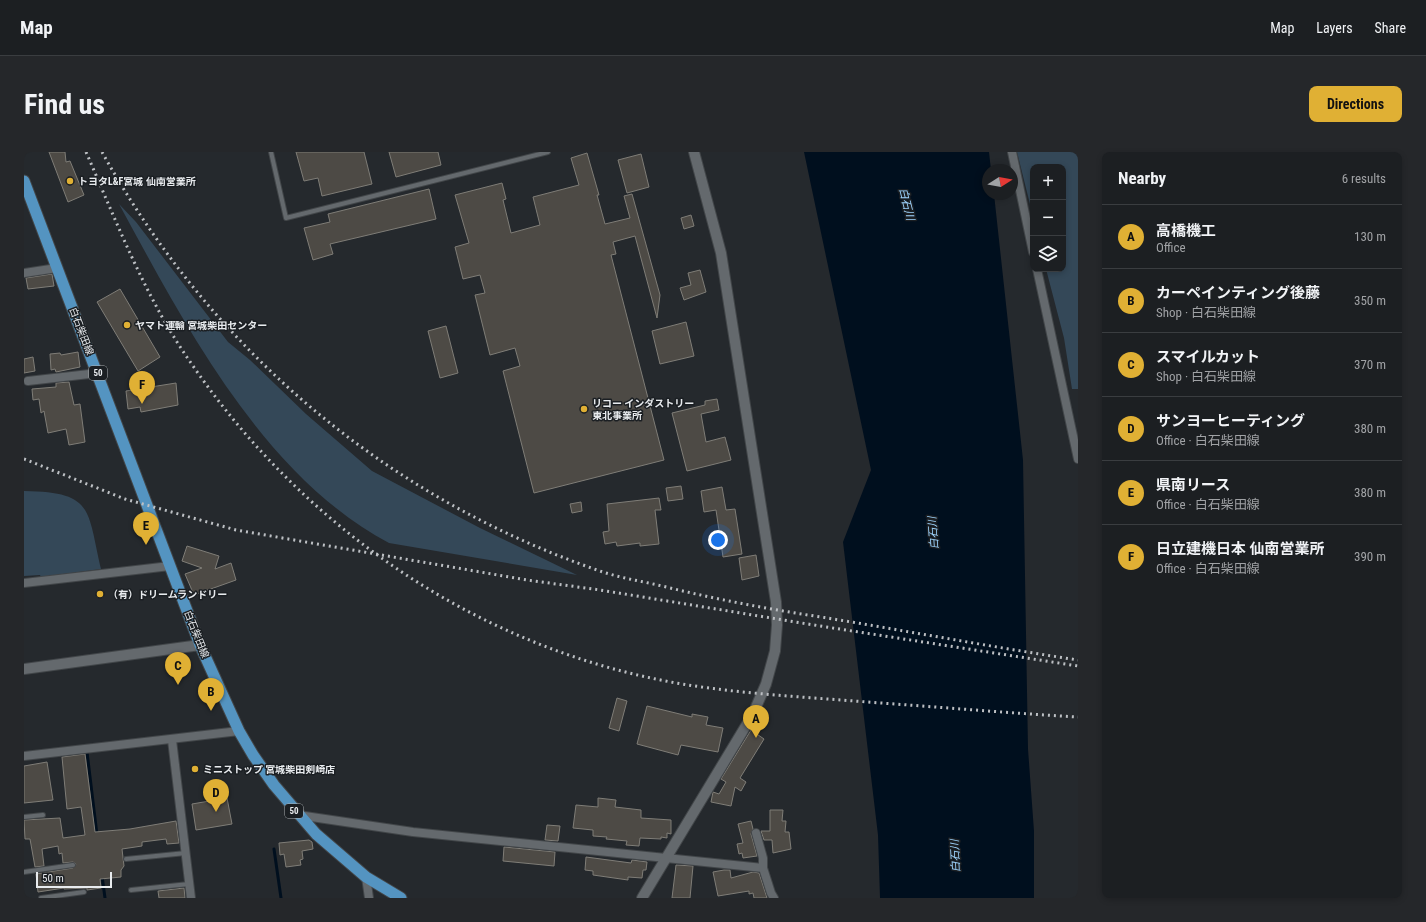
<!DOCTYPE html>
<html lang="en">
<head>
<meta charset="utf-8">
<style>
  :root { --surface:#1c1f22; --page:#25272a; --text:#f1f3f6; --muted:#a0a2a5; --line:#3a3d40; --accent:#e0b034 }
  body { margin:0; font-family:"Roboto Condensed","Noto Sans JP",sans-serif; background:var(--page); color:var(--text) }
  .controls { position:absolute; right:12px; top:12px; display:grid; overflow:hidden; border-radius:8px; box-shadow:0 2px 6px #0003 }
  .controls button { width:36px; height:36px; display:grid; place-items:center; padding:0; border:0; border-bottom:1px solid var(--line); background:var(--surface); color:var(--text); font:20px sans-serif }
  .compass { position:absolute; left:958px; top:12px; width:36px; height:36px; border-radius:50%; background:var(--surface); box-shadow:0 2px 6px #0003; rotate:79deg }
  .scale { position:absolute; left:12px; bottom:10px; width:76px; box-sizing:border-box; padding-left:4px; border:2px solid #e8ebee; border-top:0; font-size:11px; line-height:14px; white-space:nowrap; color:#e8ebee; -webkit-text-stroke:3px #1b1f23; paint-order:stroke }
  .you { position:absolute; left:694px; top:388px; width:14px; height:14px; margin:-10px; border:3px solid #fff; border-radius:50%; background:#1a73e8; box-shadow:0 0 0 6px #1a73e833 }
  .badge { display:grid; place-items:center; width:26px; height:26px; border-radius:50%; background:var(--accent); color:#111; font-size:13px; font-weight:700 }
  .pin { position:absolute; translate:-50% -33px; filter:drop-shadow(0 1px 2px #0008) }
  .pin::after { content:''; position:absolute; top:21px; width:14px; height:12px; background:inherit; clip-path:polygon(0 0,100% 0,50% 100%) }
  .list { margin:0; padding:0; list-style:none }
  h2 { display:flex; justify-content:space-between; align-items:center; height:52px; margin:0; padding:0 16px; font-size:17px }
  h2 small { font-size:13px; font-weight:400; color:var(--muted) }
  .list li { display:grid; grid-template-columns:26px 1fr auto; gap:12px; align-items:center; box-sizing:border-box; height:64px; padding:0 16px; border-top:1px solid var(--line) }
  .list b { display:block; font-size:15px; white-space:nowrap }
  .list p { margin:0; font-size:13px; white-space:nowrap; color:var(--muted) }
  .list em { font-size:13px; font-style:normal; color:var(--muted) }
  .icon { flex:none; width:22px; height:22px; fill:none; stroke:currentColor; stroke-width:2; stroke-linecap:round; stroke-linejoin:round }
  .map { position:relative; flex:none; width:1054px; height:746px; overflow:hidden; border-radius:8px }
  header { display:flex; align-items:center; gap:24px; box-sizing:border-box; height:56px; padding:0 20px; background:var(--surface); border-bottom:1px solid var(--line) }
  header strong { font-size:19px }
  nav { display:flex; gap:22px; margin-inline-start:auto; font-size:14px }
  .intro { display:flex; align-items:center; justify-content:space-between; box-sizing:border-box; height:96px; padding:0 24px }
  h1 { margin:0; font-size:28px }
  .button { padding:10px 18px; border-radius:8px; background:var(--accent); color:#111; font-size:14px; font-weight:700 }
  main { display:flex; gap:24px; padding:0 24px }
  aside { flex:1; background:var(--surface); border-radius:8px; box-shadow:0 2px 6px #0003 }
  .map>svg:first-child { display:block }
  .green { fill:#344858 }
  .water { fill:#000f1e }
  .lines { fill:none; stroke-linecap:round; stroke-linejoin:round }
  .stream { stroke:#000f1e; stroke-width:3 }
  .building { fill:#4d4a45; stroke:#7f7d77 }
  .service-casing { stroke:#424649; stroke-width:6 }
  .minor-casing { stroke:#424649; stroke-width:10 }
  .tertiary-casing { stroke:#424649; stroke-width:12 }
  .primary-casing { stroke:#424649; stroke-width:13 }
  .service { stroke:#64696d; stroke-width:4 }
  .minor { stroke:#64696d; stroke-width:8 }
  .tertiary { stroke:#64696d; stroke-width:10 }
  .primary { stroke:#5494c1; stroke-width:11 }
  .rail { stroke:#bdc0c4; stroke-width:3; stroke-dasharray:2 4; stroke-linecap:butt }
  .poi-dot { fill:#e0b034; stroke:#1b1f23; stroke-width:1.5 }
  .labels { text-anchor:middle; stroke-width:3; stroke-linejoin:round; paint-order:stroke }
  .shield { fill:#1b1f23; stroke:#aaaeb1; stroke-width:1 }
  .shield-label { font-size:9px; font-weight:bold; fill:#e8ebee }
  .poi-label { font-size:10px; font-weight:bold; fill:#e8ebee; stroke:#1b1f23; text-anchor:start }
  .street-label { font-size:10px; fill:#e8ebee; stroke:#1b1f23 }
  .water-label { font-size:11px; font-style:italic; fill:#9dd3fd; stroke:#1b1f23 }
</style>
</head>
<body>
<header>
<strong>Map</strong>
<nav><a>Map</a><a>Layers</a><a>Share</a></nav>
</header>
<div class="intro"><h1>Find us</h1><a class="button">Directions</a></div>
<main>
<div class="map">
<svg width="1054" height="746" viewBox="0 0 1054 746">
  <rect width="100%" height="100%" fill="#25292d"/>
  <g class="green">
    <polygon points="993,0 1054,0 1054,237 1048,237 1040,186 1022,117 1039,117 1039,15 1009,15 1009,64"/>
    <path d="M 95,52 L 112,70 L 204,190 L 226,208 L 282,262 L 348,319 L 456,376 L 553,423 L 365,391 C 239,324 161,173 95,52 Z"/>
    <path d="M 0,339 C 70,340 63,357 77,417 L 17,425 L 16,423 L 0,424 Z"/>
  </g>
  <polygon class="water" points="780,0 965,0 967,18 964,18 964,42 970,42 999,308 1004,597 1010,679 1010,746 856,746 854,683 819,390 847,318"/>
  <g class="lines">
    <g class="stream">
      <polyline points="63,600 73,683"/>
      <polyline points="250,697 257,746"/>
      <polyline points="78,724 81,746"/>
    </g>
  </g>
  <g class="building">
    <polygon points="25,0 41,0 42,10 46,9 60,43 44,50"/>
    <polygon points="272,0 340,0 348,32 298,44 294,26 280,29"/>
    <polygon points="365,0 414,0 417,13 372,25"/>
    <polygon points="563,1 575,43 573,43 581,72 606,66 600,44 608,42 636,143 633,166 611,84 589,90 592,102 587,103 640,308 510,341 479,219 496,214 491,196 466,203 451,143 461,141 456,123 439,127 431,95 445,91 431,43 478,31 482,47 479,48 487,81 516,73 509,45 555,33 547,6"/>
    <polygon points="617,2 625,35 603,41 594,8"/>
    <polygon points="405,37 412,67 306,92 309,102 289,108 280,76 306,70 304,62"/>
    <polygon points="667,63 670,74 660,77 657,66"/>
    <polygon points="676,118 682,140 660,148 656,136 667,133 664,121"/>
    <polygon points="28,122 30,134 4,137 2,126"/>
    <polygon points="96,137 136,205 114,219 73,150"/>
    <polygon points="662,170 670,204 636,212 628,179"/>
    <polygon points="422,174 434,221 416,226 404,179"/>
    <polygon points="54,200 56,215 32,220 31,217 27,218 26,202 36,201 37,203"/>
    <polygon points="9,205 11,219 0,221 0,207"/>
    <polygon points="45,230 50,253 56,252 61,290 45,293 42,277 24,281 20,259 17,261 15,247 9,248 8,237 32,235 32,231"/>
    <polygon points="152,231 154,253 117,260 116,255 104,257 102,239"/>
    <polygon points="693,247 695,258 677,262 682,290 701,285 707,308 663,319 648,261 681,253 681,249"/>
    <polygon points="657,334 659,347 644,349 642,336"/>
    <polygon points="698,335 702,358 711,357 718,402 699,405 692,358 680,360 677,339"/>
    <polygon points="635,346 637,358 631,358 635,392 616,394 616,391 593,394 592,390 581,392 579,380 585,379 583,352"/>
    <polygon points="557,350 558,359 548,361 546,352"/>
    <polygon points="163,394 195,404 191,417 207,411 212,428 170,443 161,422 178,416 158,409"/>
    <polygon points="732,403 735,424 718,428 715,406"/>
    <polygon points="593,546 603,549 595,579 585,576"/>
    <polygon points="623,554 668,565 668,562 684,565 682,573 699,576 694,600 657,593 654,603 613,592"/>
    <polygon points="727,578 740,587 716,626 722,630 717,639 711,635 707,654 687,650 689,640 695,642 702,630 697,627"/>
    <polygon points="61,602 71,680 106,677 152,669 155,691 143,692 142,687 118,690 118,694 98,697 100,714 97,718 97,725 76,727 77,736 63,738 63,736 40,737 40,736 14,740 12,722 49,716 52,712 49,710 39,711 38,701 35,702 34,694 18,697 20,714 11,715 6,687 1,687 0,668 36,666 39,686 61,683 57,655 43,657 38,605"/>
    <polygon points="23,610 29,648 0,651 0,614"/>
    <polygon points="203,646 208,672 172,678 168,652"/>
    <polygon points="574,646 592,648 591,655 617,658 617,666 647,668 647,682 643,681 643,686 637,685 637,687 616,686 615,694 602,693 603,689 582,687 583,685 569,684 569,678 549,676 552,653 574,655"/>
    <polygon points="746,658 759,658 758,669 762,669 761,680 765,680 767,697 749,701 748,688 740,688 737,679 746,679"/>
    <polygon points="727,669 729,677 727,682 733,704 719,706 718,701 715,702 713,692 719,691 714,672"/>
    <polygon points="523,673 536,674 534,689 521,688"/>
    <polygon points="285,688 288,690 289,697 278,699 279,707 276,708 277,713 262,715 260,702 256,703 255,691"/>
    <polygon points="480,695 531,700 530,714 479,709"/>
    <polygon points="562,705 607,711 608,708 623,710 622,718 619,718 618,726 604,725 604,728 569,723 569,719 561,718"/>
    <polygon points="652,713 669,714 666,746 648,746"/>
    <polygon points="700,718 706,718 707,726 729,720 735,721 743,746 730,746 729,741 725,742 725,739 694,744 689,720"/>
    <polygon points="160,736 161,746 135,746 134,739"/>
  </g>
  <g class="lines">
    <g class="service-casing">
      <g id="service">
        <polyline points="247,0 262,66 524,0"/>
        <polyline points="0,665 19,663"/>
        <polyline points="102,707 162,701"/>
        <polyline points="0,720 49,713"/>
        <polyline points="107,738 165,732"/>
        <polyline points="17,746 60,740"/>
      </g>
    </g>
    <g class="minor-casing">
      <g id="minor">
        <polyline points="988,0 1009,100"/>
        <polyline points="1013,117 1054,307"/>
        <polyline points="0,121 33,116"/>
        <polyline points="4,229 74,221"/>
        <polyline points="0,431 146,414"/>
        <polyline points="148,588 167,746"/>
        <polyline points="0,604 215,579"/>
        <polyline points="274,663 389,680 739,716 747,741 750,746"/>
        <polyline points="732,681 739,706 739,716"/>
        <polyline points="342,725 345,746"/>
      </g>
    </g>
    <g class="tertiary-casing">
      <g id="tertiary">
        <polyline points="0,517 176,493"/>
        <polyline points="618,746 729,562 742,532 751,499 753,473 752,450 697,101 670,0"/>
      </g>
    </g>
    <g class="primary-casing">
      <polyline id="primary" points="0,29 176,493 215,579 229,603 250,633 292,682 342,725 377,746"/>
    </g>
    <use href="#service" class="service"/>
    <use href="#minor" class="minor"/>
    <use href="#tertiary" class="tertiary"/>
    <use href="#primary" class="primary"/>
    <g class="rail">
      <path d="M 62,0 C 93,71 122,147 167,211 C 281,378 457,498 658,532 C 719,542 781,545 843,550 C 914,555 984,561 1054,565"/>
      <path d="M 78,0 C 188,198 361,345 576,419 C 596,426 617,429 638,434 C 691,447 743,457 797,465 C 883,479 968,495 1054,508"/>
      <polyline points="0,307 101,347 212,378 503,428 576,438 796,474 1054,514"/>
    </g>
  </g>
  <g class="poi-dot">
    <circle cx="46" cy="29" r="4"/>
    <circle cx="103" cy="173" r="4"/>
    <circle cx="560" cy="257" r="4"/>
    <circle cx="76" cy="442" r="4"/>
    <circle cx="171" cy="617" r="4"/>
  </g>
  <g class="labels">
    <g class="shield">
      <rect x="65" y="214" width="18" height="14" rx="3"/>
      <rect x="261" y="652" width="18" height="14" rx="3"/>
    </g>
    <g class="shield-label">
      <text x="74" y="224">50</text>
      <text x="270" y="662">50</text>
    </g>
    <g class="poi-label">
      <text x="54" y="33">トヨタL&amp;F宮城 仙南営業所</text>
      <text x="111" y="177">ヤマト運輸 宮城柴田センター</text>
      <text x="568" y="255">リコー インダストリー<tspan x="568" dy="12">東北事業所</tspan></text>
      <text x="84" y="446">（有）ドリームランドリー</text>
      <text x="179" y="621">ミニストップ 宮城柴田剣崎店</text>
    </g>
    <g class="street-label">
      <text transform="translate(58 179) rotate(69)" y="4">白石柴田線</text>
      <text transform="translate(173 482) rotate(68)" y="4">白石柴田線</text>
    </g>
    <g class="water-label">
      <text transform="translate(883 52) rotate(76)" y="4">白石川</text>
      <text transform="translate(909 381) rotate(-94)" y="4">白石川</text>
      <text transform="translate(931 704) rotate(-93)" y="4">白石川</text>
    </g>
  </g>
</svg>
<div class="controls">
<button>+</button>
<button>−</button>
<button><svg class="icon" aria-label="layers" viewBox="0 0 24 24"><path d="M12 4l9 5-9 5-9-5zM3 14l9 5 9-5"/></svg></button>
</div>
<svg class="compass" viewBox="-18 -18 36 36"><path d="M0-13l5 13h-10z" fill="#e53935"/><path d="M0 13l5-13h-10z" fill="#a0a2a5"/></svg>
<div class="scale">50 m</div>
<div class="you"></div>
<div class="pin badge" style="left:732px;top:586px">A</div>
<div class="pin badge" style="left:187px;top:559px">B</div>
<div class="pin badge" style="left:154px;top:533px">C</div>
<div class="pin badge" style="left:192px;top:660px">D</div>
<div class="pin badge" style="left:122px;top:393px">E</div>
<div class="pin badge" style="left:118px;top:252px">F</div>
</div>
<aside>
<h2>Nearby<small>6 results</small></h2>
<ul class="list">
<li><span class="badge">A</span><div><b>高橋機工</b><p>Office</p></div><em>130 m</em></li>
<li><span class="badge">B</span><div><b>カーペインティング後藤</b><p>Shop · 白石柴田線</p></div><em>350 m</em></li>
<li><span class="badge">C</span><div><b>スマイルカット</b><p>Shop · 白石柴田線</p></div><em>370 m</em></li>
<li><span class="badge">D</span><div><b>サンヨーヒーティング</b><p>Office · 白石柴田線</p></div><em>380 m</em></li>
<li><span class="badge">E</span><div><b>県南リース</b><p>Office · 白石柴田線</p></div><em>380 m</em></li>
<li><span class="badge">F</span><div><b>日立建機日本 仙南営業所</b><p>Office · 白石柴田線</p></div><em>390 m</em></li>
</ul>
</aside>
</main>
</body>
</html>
